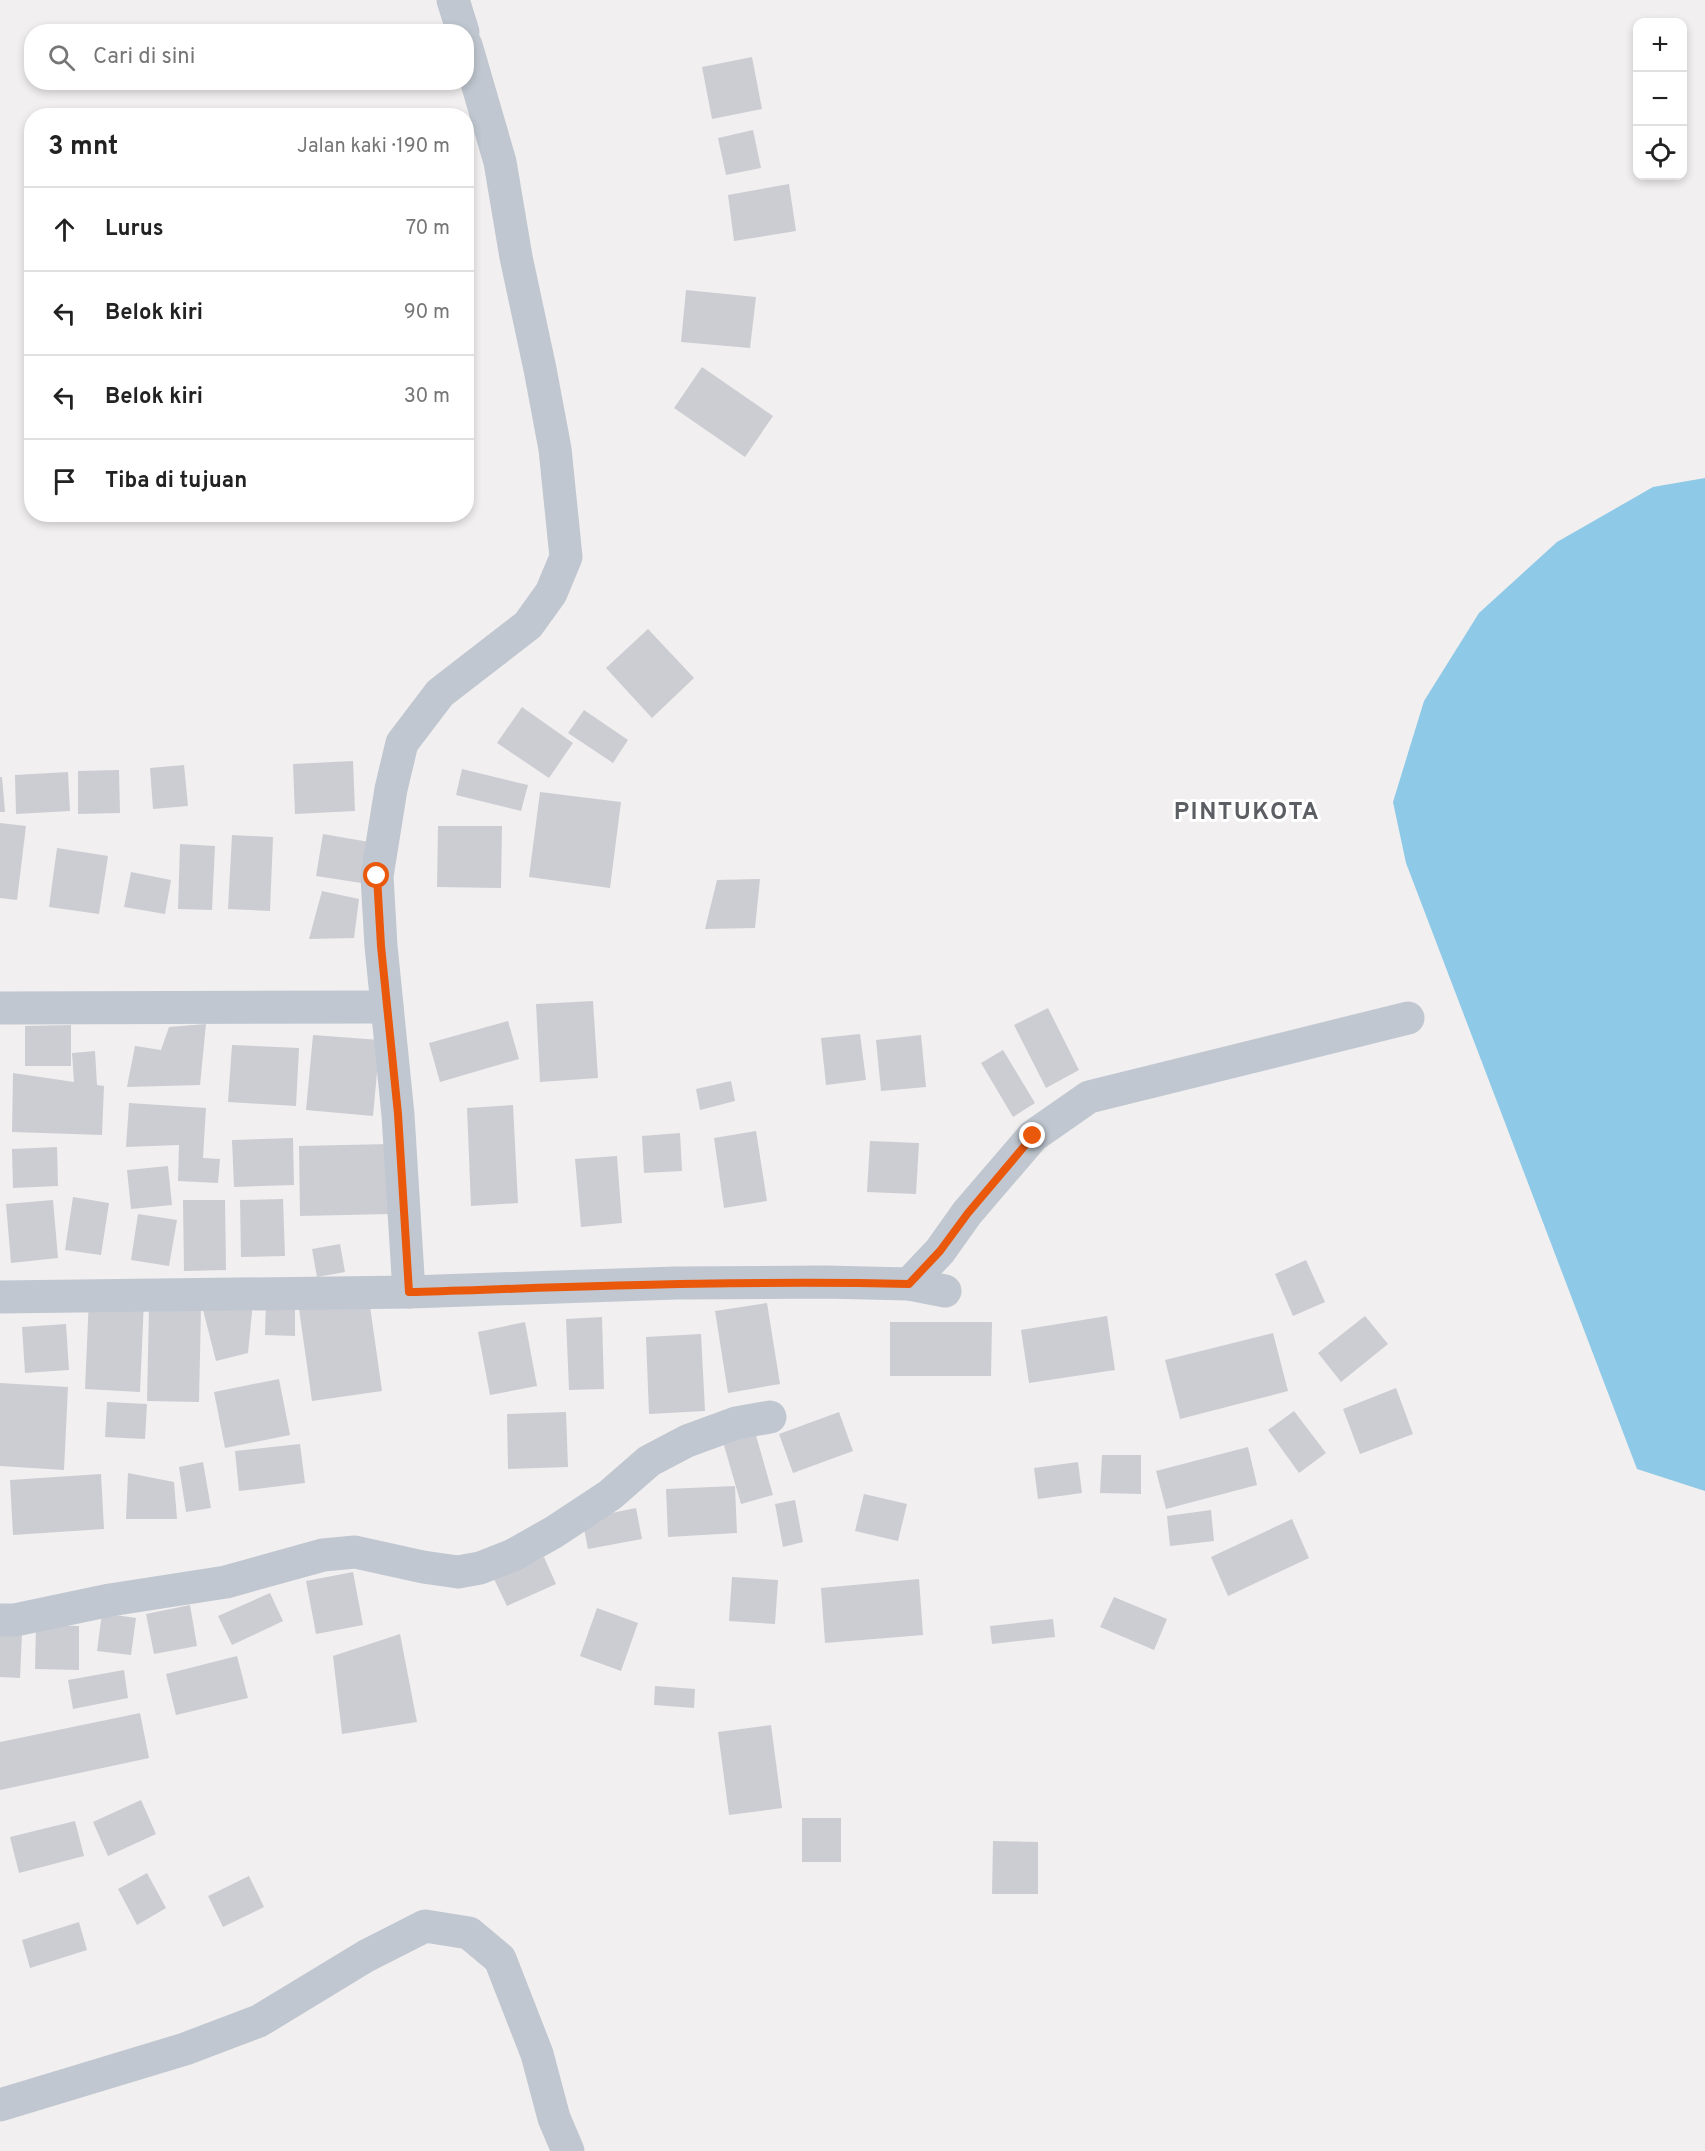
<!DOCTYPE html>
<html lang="id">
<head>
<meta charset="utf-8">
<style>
  :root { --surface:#fff; --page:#f2f2f2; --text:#222; --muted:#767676; --line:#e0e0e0 }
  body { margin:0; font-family:Overpass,sans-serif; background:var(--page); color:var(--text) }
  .controls { position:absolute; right:18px; top:18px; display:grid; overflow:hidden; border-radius:12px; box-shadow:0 3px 9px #0003 }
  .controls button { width:54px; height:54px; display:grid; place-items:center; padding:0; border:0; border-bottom:2px solid var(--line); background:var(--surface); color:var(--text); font:30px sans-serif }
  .stop { position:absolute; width:18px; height:18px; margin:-14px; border:4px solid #ea580c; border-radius:50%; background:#fff }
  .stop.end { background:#ea580c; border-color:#fff; box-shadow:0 2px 6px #0008 }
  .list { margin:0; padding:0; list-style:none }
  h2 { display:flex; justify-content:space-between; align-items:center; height:78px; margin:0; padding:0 24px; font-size:26px }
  h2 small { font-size:20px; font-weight:400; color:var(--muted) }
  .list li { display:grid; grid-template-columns:39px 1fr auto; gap:18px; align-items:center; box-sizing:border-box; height:84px; padding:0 24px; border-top:2px solid var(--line) }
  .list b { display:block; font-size:22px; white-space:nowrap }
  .list em { font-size:20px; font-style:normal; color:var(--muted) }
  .icon { flex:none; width:33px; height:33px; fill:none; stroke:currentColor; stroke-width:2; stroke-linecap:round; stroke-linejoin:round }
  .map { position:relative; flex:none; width:1705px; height:2151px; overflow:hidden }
  .search { position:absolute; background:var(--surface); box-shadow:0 3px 9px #0003; left:24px; top:24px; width:450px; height:66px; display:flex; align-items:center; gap:15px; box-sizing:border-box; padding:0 21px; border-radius:24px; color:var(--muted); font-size:22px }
  .panel { position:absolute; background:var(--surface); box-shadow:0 3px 9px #0003; left:24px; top:108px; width:450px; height:414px; border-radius:24px }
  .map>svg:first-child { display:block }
  .water { fill:#8ec9e7 }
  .building { fill:#cccdd3 }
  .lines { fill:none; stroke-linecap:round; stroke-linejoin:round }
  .minor { stroke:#c0c7d0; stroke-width:33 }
  .route { stroke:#ea580c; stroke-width:8 }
  .labels { text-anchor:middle; stroke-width:6; stroke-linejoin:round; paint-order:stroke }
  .district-label { font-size:24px; font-weight:bold; letter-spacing:1.5px; fill:#5b5e63; stroke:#fff }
</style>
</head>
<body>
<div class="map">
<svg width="1705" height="2151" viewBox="0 0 1705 2151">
  <rect width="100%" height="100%" fill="#f1efef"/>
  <polygon class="water" points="1705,478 1705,1491 1637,1469 1406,863 1393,802 1424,701 1479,613 1557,542 1653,487"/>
  <g class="building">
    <polygon points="752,57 762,109 712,119 702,67"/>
    <polygon points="753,130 761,168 726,175 718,138"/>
    <polygon points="789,184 796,231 734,241 728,195"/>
    <polygon points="686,290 756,297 750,348 681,342"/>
    <polygon points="702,367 773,416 745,457 674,408"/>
    <polygon points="648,629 694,678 652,718 606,668"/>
    <polygon points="522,707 573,743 549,778 497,743"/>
    <polygon points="584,710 628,740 613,763 568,733"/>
    <polygon points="353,761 355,811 295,814 293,764"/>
    <polygon points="184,765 188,806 153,809 150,768"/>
    <polygon points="462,769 528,785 521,811 456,795"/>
    <polygon points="119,770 120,813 78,814 78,771"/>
    <polygon points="68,772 70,811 16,814 15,775"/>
    <polygon points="0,777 2,777 5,812 0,812"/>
    <polygon points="540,792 621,802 610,888 529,877"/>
    <polygon points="0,823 26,826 17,900 0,898"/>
    <polygon points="438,826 502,826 501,888 437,887"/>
    <polygon points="323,834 375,843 368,884 316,876"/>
    <polygon points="232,835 273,837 270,911 228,909"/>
    <polygon points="180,844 215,846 212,910 178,909"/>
    <polygon points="57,848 108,856 99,914 49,907"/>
    <polygon points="131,872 171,880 165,914 124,907"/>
    <polygon points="760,879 755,928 705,929 717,880"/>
    <polygon points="322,891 359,899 354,938 309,939"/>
    <polygon points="593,1001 598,1078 540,1082 536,1004"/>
    <polygon points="1048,1008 1079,1070 1046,1088 1014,1025"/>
    <polygon points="508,1021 519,1059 440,1082 429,1043"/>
    <polygon points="206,1024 200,1085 127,1087 135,1046 161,1050 169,1027"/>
    <polygon points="71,1025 71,1066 25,1066 25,1026"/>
    <polygon points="860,1034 866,1080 826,1085 821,1038"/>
    <polygon points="313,1035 380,1040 373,1116 306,1110"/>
    <polygon points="921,1035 926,1087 881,1091 876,1040"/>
    <polygon points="232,1045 299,1048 296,1106 228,1102"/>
    <polygon points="1003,1050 1035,1103 1013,1117 981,1063"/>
    <polygon points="95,1051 97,1085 104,1086 102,1135 12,1132 13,1073 74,1082 72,1053"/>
    <polygon points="731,1081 735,1101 700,1110 696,1089"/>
    <polygon points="129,1103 206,1108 203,1158 220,1159 218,1183 178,1181 179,1145 126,1147"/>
    <polygon points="513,1105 518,1203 471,1206 467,1108"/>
    <polygon points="756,1131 767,1201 724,1208 714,1138"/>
    <polygon points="680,1133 682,1171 644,1173 642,1136"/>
    <polygon points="293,1138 294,1185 234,1187 232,1140"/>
    <polygon points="870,1141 919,1143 916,1194 867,1192"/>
    <polygon points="389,1144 391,1214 300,1216 299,1146"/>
    <polygon points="57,1147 58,1186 13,1188 12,1149"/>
    <polygon points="617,1156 622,1223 581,1227 575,1159"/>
    <polygon points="168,1166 172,1205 131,1209 127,1170"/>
    <polygon points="73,1197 109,1203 101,1255 65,1250"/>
    <polygon points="283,1199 285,1256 241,1257 240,1200"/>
    <polygon points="53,1200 58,1258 11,1263 6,1204"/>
    <polygon points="183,1200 225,1200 226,1270 184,1271"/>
    <polygon points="138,1214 177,1220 169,1266 131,1260"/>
    <polygon points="340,1244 345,1272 317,1277 312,1249"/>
    <polygon points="1306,1260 1325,1302 1293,1316 1275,1274"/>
    <polygon points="89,1298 144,1300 140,1392 85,1389"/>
    <polygon points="266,1298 295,1299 295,1336 265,1335"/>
    <polygon points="369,1299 382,1391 312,1401 299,1309"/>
    <polygon points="253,1302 248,1353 216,1361 202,1306"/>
    <polygon points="767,1303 780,1384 728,1393 715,1311"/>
    <polygon points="149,1307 201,1307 199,1402 147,1401"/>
    <polygon points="1107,1316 1115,1370 1029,1383 1021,1330"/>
    <polygon points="1365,1316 1388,1344 1341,1382 1318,1353"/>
    <polygon points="602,1317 604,1389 569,1390 566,1319"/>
    <polygon points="525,1322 537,1386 490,1395 478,1332"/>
    <polygon points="890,1322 992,1322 991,1376 890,1376"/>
    <polygon points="66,1324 69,1370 25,1373 22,1327"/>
    <polygon points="1273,1333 1288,1391 1180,1419 1165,1360"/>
    <polygon points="701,1334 705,1411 649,1414 646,1337"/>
    <polygon points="279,1379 290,1435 225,1448 214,1392"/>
    <polygon points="0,1383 68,1387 64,1470 0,1466"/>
    <polygon points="1396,1388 1413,1434 1360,1454 1343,1409"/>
    <polygon points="107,1402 147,1404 145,1439 105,1437"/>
    <polygon points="1294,1411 1326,1453 1299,1473 1268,1430"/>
    <polygon points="566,1412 568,1467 508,1469 507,1414"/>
    <polygon points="839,1412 853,1451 793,1473 779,1434"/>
    <polygon points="755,1432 773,1495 741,1504 723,1442"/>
    <polygon points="300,1444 305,1483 239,1491 235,1451"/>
    <polygon points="1248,1447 1257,1485 1166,1509 1156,1471"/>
    <polygon points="1102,1455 1141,1455 1141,1494 1100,1493"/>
    <polygon points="203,1462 211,1508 186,1512 179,1467"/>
    <polygon points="1078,1462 1082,1493 1038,1499 1034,1468"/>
    <polygon points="128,1473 174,1482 177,1519 126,1519"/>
    <polygon points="101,1474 104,1529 13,1535 10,1480"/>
    <polygon points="735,1486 737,1533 668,1537 666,1489"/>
    <polygon points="864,1494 907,1504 898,1541 855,1531"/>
    <polygon points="795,1500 803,1542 783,1547 775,1504"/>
    <polygon points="636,1508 642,1539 588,1549 582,1519"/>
    <polygon points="1211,1510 1214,1541 1170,1546 1167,1516"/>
    <polygon points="1292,1519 1309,1558 1228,1596 1211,1557"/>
    <polygon points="544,1557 556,1584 507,1606 494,1579"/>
    <polygon points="353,1572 363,1625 316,1634 306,1581"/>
    <polygon points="732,1577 778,1580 775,1624 729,1621"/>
    <polygon points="919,1579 923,1635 825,1643 821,1588"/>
    <polygon points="270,1593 283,1621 232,1645 218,1616"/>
    <polygon points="1114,1597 1167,1619 1154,1650 1100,1627"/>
    <polygon points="190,1605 197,1646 154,1654 146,1614"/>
    <polygon points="597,1608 638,1623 621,1671 580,1656"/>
    <polygon points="102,1613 136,1618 131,1655 97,1651"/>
    <polygon points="1053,1619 1055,1637 992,1644 990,1626"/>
    <polygon points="36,1625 79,1626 79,1670 35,1669"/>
    <polygon points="0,1634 22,1634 20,1678 0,1677"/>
    <polygon points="400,1634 417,1722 342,1734 333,1656"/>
    <polygon points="237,1656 248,1698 176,1715 166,1674"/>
    <polygon points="124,1670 128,1698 73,1709 68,1680"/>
    <polygon points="655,1686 695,1689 694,1708 654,1705"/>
    <polygon points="140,1713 149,1758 0,1790 0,1742"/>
    <polygon points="771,1725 782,1808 729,1815 718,1732"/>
    <polygon points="141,1800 156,1834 108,1856 93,1822"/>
    <rect x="802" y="1818" width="39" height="44"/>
    <polygon points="75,1821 84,1856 19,1873 10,1837"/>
    <polygon points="993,1841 1038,1842 1038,1894 992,1894"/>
    <polygon points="147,1873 166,1908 137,1925 118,1889"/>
    <polygon points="249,1876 264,1907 223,1927 208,1896"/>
    <polygon points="79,1922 87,1950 30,1968 22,1940"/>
  </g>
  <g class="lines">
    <g class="minor">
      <polyline points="453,0 463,32"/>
      <polyline points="0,1008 387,1007"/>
      <polyline points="909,1284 940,1251 967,1213 1033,1136 1089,1097 1408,1018"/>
      <polyline points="409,1292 676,1283 824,1282 909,1284 945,1291"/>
      <polyline points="0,1297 409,1292 398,1115 381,946 377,876 391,789 402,743 440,693 528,625 551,593 566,557 555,449 540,369 516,257 500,162 466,45"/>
      <polyline points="0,1620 15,1620 110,1600 226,1582 323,1555 355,1552 423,1567 458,1572 480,1568 513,1555 554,1532 610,1495 649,1461 687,1441 736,1423 770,1417"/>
      <polyline points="0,2105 185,2049 259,2021 366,1956 425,1926 469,1933 500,1959 537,2054 554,2118 568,2151"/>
    </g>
  </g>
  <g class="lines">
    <path class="route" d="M 377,876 L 381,946 L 398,1114 L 409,1292 C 575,1287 742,1280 909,1284 L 940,1251 L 968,1213 L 1033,1136"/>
  </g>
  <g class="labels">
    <g class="district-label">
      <text x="1247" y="819">PINTUKOTA</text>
    </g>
  </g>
</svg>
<div class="controls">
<button>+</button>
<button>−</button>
<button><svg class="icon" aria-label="locate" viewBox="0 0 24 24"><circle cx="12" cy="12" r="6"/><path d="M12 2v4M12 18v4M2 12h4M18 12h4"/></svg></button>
</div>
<div class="stop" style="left:377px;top:876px"></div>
<div class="stop end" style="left:1033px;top:1136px"></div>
<div class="search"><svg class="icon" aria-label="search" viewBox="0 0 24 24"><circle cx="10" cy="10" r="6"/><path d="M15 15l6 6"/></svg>Cari di sini</div>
<section class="panel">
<h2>3 mnt<small>Jalan kaki · 190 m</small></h2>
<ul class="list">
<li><svg class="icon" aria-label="ahead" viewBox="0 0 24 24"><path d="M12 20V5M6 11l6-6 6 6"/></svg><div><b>Lurus</b></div><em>70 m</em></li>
<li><svg class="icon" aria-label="left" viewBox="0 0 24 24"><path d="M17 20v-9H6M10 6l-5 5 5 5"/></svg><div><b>Belok kiri</b></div><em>90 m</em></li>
<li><svg class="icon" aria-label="left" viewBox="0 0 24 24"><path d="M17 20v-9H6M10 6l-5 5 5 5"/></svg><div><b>Belok kiri</b></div><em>30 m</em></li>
<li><svg class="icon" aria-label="arrive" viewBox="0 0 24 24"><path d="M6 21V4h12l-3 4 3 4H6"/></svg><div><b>Tiba di tujuan</b></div></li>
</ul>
</section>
</div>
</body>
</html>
